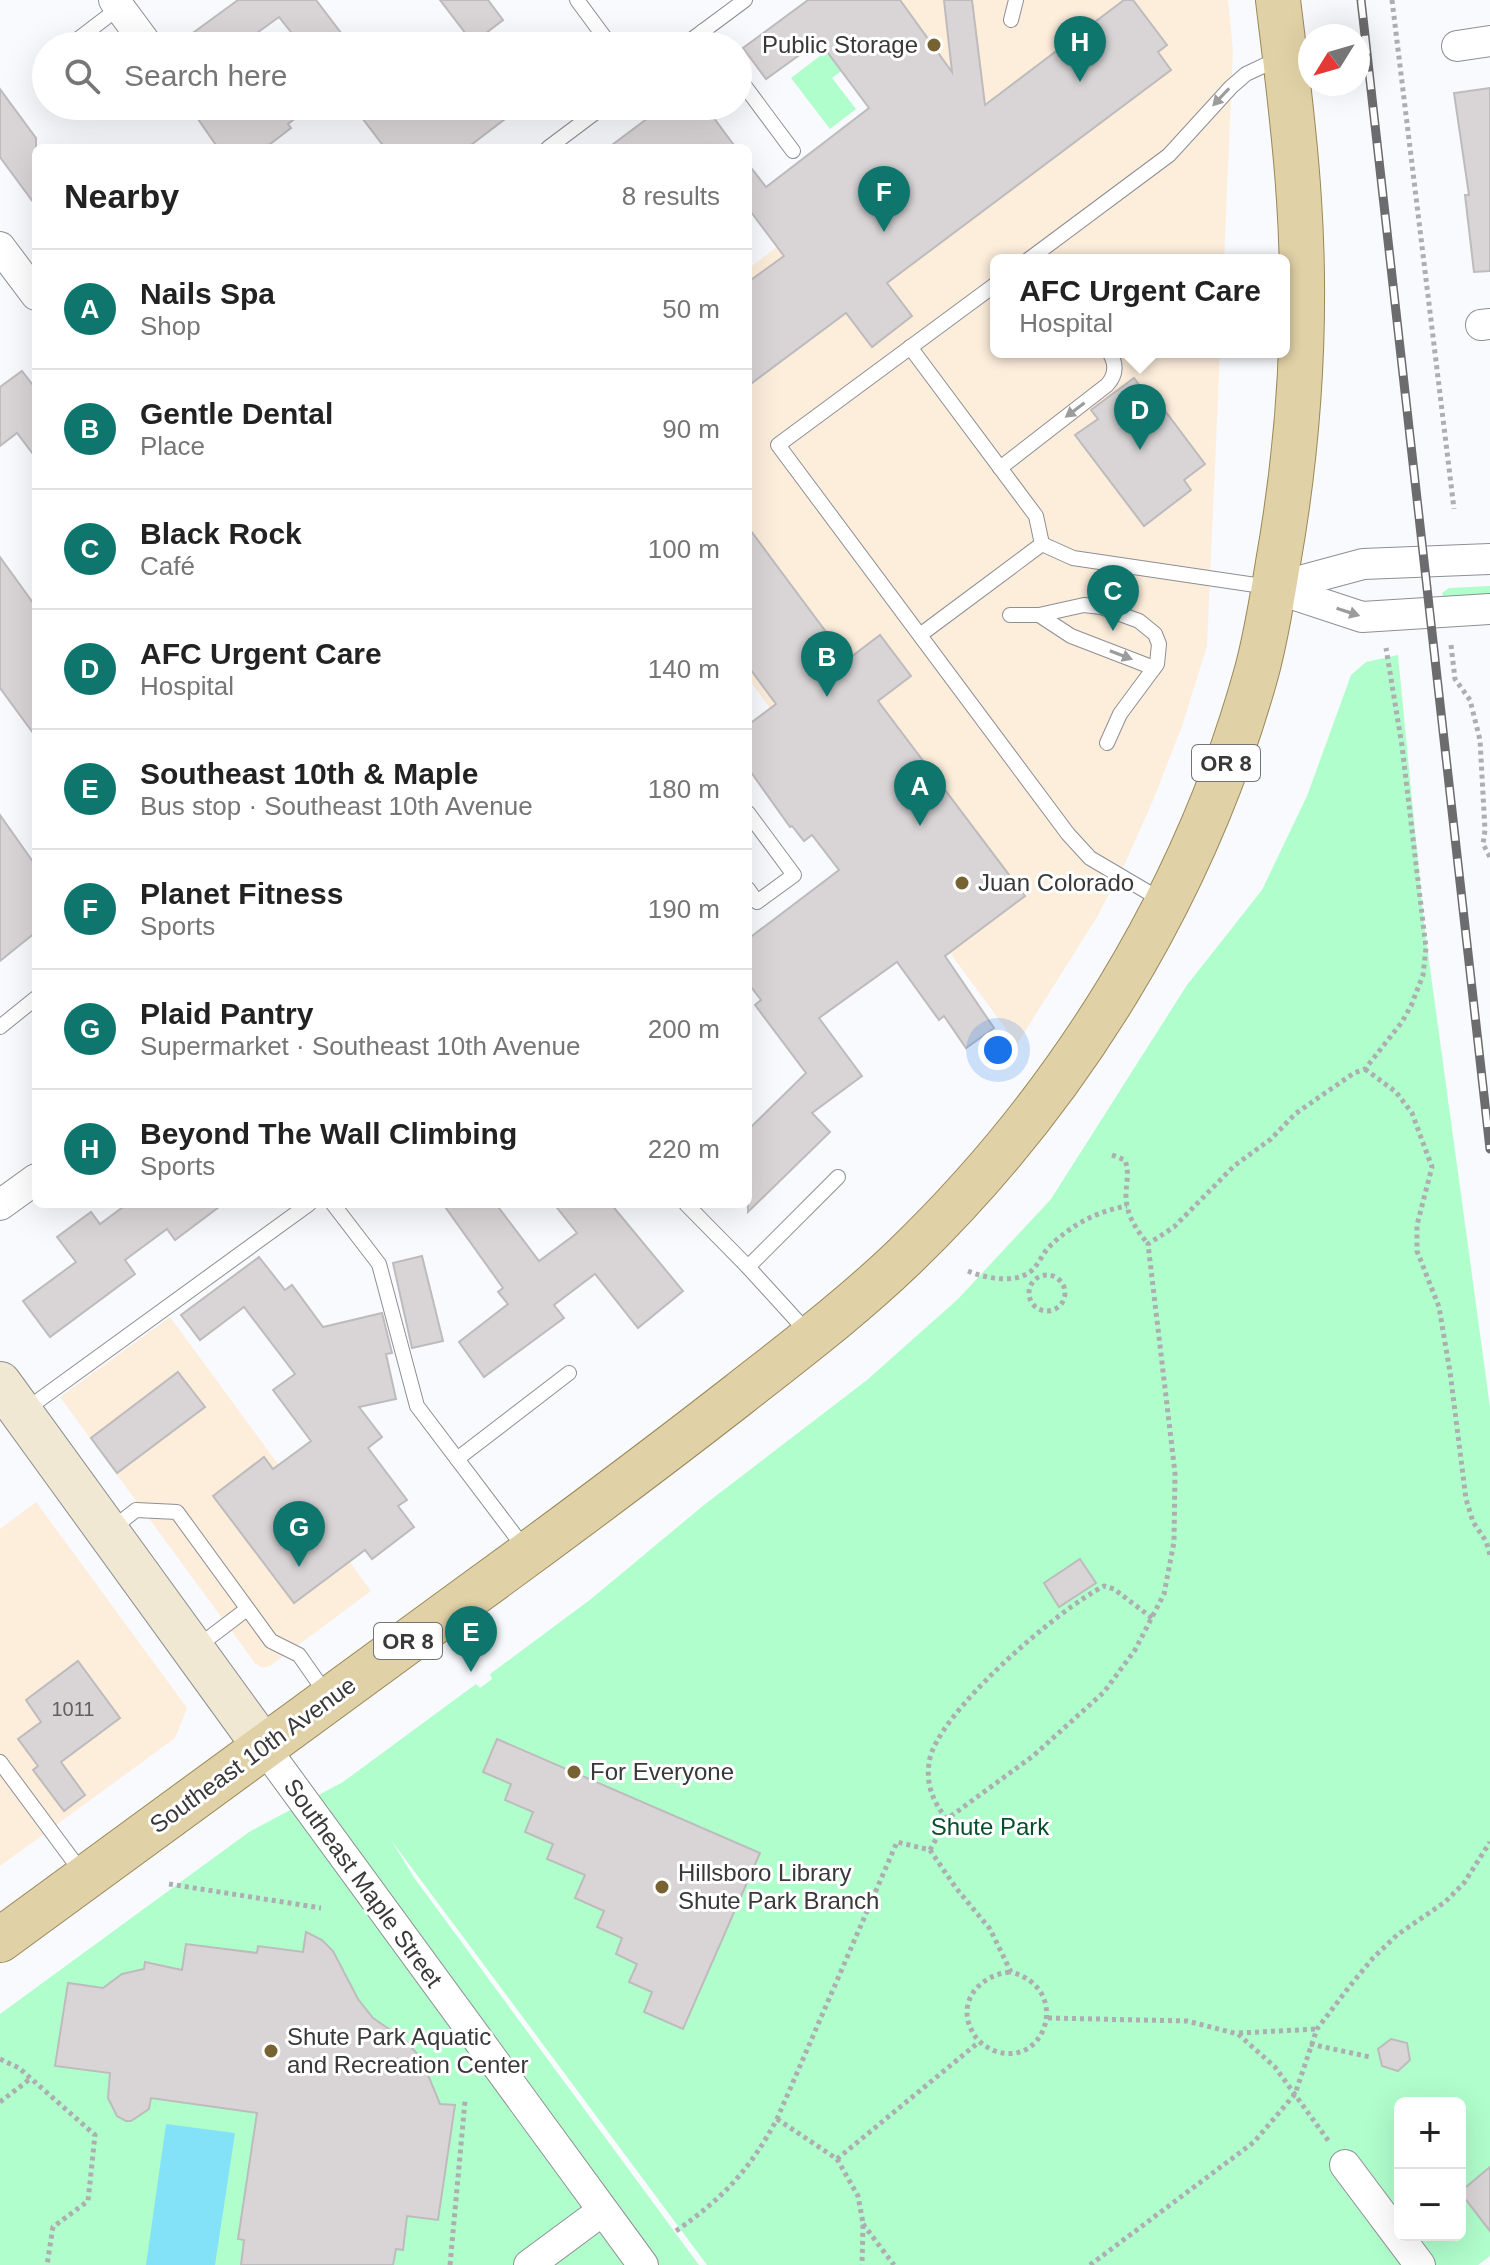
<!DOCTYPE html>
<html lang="en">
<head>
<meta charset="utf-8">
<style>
  :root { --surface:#fff; --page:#f2f2f2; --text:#222; --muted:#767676; --line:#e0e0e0; --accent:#0f766e }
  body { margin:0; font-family:Arial,sans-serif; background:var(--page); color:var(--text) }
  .controls { position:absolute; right:24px; bottom:24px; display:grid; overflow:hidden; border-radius:12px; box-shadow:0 8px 32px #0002 }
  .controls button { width:72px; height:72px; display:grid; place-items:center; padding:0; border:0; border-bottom:2px solid var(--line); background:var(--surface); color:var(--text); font:40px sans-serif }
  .compass { position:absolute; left:1298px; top:24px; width:72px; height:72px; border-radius:50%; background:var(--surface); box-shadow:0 8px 32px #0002; rotate:233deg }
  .you { position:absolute; left:998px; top:1050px; width:28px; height:28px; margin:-20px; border:6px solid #fff; border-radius:50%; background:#1a73e8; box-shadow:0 0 0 12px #1a73e833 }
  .badge { display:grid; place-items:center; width:52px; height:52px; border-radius:50%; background:var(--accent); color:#fff; font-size:26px; font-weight:700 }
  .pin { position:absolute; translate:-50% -66px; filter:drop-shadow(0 2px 4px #0008) }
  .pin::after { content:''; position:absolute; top:42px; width:28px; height:24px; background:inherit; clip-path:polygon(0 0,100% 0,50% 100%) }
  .popup { position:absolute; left:990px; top:254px; width:300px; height:104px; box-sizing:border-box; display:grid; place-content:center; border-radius:12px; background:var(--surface); filter:drop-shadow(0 2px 6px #0005); font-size:26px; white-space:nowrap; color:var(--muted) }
  .popup b { font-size:30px; color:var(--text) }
  .popup::after { content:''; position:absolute; left:50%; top:100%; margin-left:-16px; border:16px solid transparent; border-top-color:var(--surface) }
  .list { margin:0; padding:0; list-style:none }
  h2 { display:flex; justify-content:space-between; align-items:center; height:104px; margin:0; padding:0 32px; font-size:34px }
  h2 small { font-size:26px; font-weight:400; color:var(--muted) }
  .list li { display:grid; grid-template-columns:52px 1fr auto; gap:24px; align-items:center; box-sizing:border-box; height:120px; padding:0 32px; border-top:2px solid var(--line) }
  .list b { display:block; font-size:30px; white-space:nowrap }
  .list p { margin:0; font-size:26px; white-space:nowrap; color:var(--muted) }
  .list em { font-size:26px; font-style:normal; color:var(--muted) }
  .icon { flex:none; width:44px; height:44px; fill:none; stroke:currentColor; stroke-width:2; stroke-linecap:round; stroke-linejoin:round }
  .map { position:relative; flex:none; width:1490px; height:2265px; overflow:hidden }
  .search { position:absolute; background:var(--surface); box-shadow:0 8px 32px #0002; left:32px; top:32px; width:720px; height:88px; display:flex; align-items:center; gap:20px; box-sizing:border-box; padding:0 28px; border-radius:44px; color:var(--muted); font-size:30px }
  .panel { position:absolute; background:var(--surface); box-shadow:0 8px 32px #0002; left:32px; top:144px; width:720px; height:1064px; border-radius:12px }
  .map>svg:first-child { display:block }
  .commercial { fill:#fdeddb }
  .green { fill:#b0fecc; fill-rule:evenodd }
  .water { fill:#84e2f8 }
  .building { fill:#d9d5d7; stroke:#bebbbd; stroke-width:2 }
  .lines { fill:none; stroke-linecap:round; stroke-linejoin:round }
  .lane-casing { stroke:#8e8f93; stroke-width:16 }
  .street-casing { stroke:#8e8f93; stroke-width:32 }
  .secondary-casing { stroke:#8e8f93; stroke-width:44 }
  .primary-casing { stroke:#998859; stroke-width:46 }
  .path { stroke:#adaeb1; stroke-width:5; stroke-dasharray:4 4; stroke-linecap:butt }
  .lane { stroke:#fff; stroke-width:14 }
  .street { stroke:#fff; stroke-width:30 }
  .secondary { stroke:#f0e8d2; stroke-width:42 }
  .primary { stroke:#e1d1a6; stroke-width:44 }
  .rail-casing { stroke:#6c6c6e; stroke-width:9 }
  .rail { stroke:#fff; stroke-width:6; stroke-dasharray:18; stroke-linecap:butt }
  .oneway { fill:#9c9c9c }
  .poi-dot { fill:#776231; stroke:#fff; stroke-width:3 }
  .labels { text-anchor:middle; stroke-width:6; stroke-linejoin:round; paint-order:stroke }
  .number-label { font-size:20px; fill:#616061 }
  .shield { fill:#fff; stroke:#747475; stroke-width:2 }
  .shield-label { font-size:22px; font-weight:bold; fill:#39393a }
  .poi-label { font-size:24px; fill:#39393a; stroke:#fff; text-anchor:start }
  .street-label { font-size:24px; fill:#39393a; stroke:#fff }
  .park-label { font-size:24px; fill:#064f2d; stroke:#fff }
</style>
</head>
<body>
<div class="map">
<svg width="1490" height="2265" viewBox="0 0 1490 2265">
  <rect width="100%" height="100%" fill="#f8fafd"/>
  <g class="commercial">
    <polygon points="856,0 1228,0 1233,51 1224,260 996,260 996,352 1220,352 1207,646 1182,726 1154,798 1126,861 1097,917 1017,1044 748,678 748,269 944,119"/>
    <polygon points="170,1317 371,1591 270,1666 262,1668 255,1663 60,1397"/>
    <polygon points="36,1502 187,1708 175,1738 0,1866 0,1529"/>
  </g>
  <g class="green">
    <polygon points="837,43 852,63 832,78 856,109 830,129 791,78"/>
    <polygon points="1490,586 1490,600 1444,599 1442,593 1449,588"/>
    <path d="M 1398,655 L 1424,924 L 1490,1407 L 1490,2256 L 1478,2265 L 707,2265 L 391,1840 L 415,1879 L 699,2265 L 0,2265 L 0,2014 L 249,1832 L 343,1782 L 476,1684 L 480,1688 L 492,1679 L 490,1674 L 591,1599 L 704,1505 L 867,1380 L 958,1299 L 1051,1199 L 1187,985 L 1262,890 L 1307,796 L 1351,675 L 1366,662 ZM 1400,2103 L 1460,2103 L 1460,2235 L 1400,2235 Z"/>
  </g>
  <polygon class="water" points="166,2124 235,2133 215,2265 146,2265"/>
  <g class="building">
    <polygon points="238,0 316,0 351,46 302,46 279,17 239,46 175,46"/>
    <polygon points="440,0 488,0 503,20 473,43"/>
    <polygon points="808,0 900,0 952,72 944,0 972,0 985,105 1124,0 1133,0 1167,45 1158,52 1171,70 887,283 912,316 872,347 846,313 748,386 748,282 784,256 748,208 748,164 766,187 869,108 819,41 766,79 743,48"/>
    <polygon points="1490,88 1490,271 1474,272 1465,195 1469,195 1454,93"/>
    <polygon points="0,89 36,138 36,206 0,157"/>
    <polygon points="189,106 311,106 288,124 291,128 265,148 218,148"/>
    <polygon points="353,106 522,106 467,148 385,148"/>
    <polygon points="664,106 705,106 736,148 608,148"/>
    <polygon points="22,371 36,389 36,458 17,433 0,446 0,387"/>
    <polygon points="1134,378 1143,390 1147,387 1205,464 1184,480 1191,490 1144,526 1075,435 1098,419 1091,410"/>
    <polygon points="748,527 847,660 880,635 911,676 878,701 1025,896 945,956 994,1028 966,1048 944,1016 939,1020 897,962 819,1018 862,1076 812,1113 830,1132 748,1212 748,1130 806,1073 755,1005 761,1000 748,983 748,939 839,870 812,835 804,841 792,826 790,827 748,768 748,725 776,704 748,666"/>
    <polygon points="0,557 36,607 36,737 0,688"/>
    <polygon points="0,815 36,866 36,932 0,961"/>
    <polygon points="127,1204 223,1204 175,1240 167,1229 125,1260 135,1274 50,1337 23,1301 76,1262 57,1237 91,1212 100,1224"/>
    <polygon points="443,1204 496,1204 539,1261 577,1233 554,1204 611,1204 683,1291 638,1328 595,1274 554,1305 564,1318 484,1377 459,1342 508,1304 498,1292 503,1288"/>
    <polygon points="422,1256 443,1341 412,1348 393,1263"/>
    <polygon points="259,1257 285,1290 292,1285 323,1327 382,1313 392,1353 386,1354 396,1399 359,1407 382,1437 368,1448 407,1500 398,1506 414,1527 372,1559 365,1550 294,1603 213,1496 264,1457 273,1469 311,1441 273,1390 295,1374 244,1307 200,1340 181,1315"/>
    <polygon points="178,1372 205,1407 117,1473 91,1438"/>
    <polygon points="1080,1559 1096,1583 1059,1607 1044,1583"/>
    <polygon points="78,1661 120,1718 61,1762 85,1795 64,1811 33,1770 38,1766 18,1739 41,1722 26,1700"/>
    <polygon points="497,1739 760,1853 683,2029 644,2012 652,1992 629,1982 637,1964 616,1954 622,1938 597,1927 604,1911 575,1898 585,1875 547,1859 553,1844 525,1832 533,1812 505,1800 511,1784 483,1772"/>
    <polygon points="306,1932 322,1940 333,1951 358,1999 373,2018 405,2040 421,2058 440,2104 455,2105 438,2220 407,2216 403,2250 396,2249 393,2265 241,2265 244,2240 238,2239 257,2113 151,2098 149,2109 131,2121 126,2121 117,2116 108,2098 110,2073 55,2066 68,1983 103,1988 122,1974 144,1969 145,1962 182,1970 186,1944 257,1953 258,1946 303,1952"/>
    <polygon points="1391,2039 1407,2043 1410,2060 1398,2071 1382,2066 1378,2049"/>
    <polygon points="1490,2167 1490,2231 1460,2192"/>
  </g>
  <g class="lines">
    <g class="lane-casing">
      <g id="lane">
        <polyline points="577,0 611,46"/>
        <polyline points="1011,20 1016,0"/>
        <polyline points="703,31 715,46"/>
        <polyline points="69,46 120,7"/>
        <polyline points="683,46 745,0"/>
        <polyline points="738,77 793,151"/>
        <polyline points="548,148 604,106"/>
        <polyline points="1028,260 1169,155 1231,87 1246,74 1278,59"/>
        <polyline points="996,284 778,445 1068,834 1090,858 1163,901"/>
        <polyline points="910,347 1036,516 1042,544 920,635"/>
        <path d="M 1000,468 L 1107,385 C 1116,375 1117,364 1109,352"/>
        <polyline points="1042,544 1073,558 1269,587"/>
        <polyline points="1010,615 1039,615 1084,605 1101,607 1139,621 1155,634 1159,644 1157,664 1120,714 1107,743"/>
        <polyline points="1039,615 1071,636 1154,668"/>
        <polyline points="748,813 794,875 757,902 748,889"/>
        <polyline points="0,1027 36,998"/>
        <polyline points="333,1204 379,1264 417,1406 526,1550"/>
        <polyline points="686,1204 748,1267 809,1334"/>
        <polyline points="748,1267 838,1177"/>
        <polyline points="24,1411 309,1204"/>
        <polyline points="457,1459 569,1373"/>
        <polyline points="109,1531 136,1510 177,1512 271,1641 299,1655 327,1695"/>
        <polyline points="197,1647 247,1609"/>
        <polyline points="0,1762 83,1874"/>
      </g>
    </g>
    <g class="street-casing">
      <g id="street">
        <polyline points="114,0 148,46"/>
        <polyline points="1457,46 1490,41"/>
        <polyline points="0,247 36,295"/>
        <polyline points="1481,325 1490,324"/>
        <polyline points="1274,588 1362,617 1490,609"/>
        <polyline points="1274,588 1363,564 1490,559"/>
        <polyline points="0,1205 36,1179"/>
        <polyline points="264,1747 643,2265"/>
        <polyline points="1345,2165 1420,2265"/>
        <polyline points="529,2265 602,2211"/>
      </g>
    </g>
    <g class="secondary-casing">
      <polyline id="secondary" points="0,1383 264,1747"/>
    </g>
    <g class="primary-casing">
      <path id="primary" d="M 0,1940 C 159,1824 317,1707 477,1591 C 565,1527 652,1462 738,1395 C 794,1351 851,1308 902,1259 C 1068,1100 1194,896 1256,674 C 1266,638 1272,600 1278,563 C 1299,444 1307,321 1299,200 C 1295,133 1286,66 1278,0"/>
    </g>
    <g class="path">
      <polyline points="1392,0 1454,509"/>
      <polyline points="1451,645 1455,679 1470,700 1480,740 1485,830 1483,844 1490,857"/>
      <polyline points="1365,1069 1396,1092 1412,1113 1432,1167 1417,1225 1417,1251 1439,1307 1450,1372 1466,1499 1473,1522 1486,1541 1490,1555"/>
      <path d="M 1112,1155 L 1125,1160 C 1129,1172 1127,1179 1126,1192 C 1125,1213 1135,1228 1148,1244"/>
      <path d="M 968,1271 C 985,1278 1013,1284 1030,1272 C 1038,1266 1042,1254 1049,1247 C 1071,1225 1097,1211 1127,1206"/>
      <circle cx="1047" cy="1293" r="18"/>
      <path d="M 947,1819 C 933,1802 926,1785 929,1763 C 935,1714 1060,1608 1104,1586 L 1114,1589 L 1152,1618"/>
      <polyline points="930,1850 947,1819 1033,1756 1104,1692 1135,1650 1164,1594 1174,1542 1175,1473 1148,1244 1174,1227 1234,1166 1271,1139 1295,1114 1354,1073 1365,1069 1402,1022 1411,1006 1423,975 1426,948 1402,746 1386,648"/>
      <polyline points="169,1884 321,1908"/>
      <polyline points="1048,2018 1187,2021 1238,2034 1275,2067 1330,2143"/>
      <polyline points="1239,2033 1317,2029"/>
      <polyline points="1310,2044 1370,2057"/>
      <polyline points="0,2059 19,2068 95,2135 88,2201 53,2227 47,2265"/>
      <polyline points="0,2102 30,2079"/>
      <polyline points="777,2119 837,2159 858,2196 863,2223 862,2265"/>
      <polyline points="837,2159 979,2042"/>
      <polyline points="863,2224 894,2265"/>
      <path d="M 676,2231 C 724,2197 749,2171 777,2119 L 897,1842 L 930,1850 L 956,1888 L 990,1929 L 1011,1972 C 1073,1989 1045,2069 995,2051 C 985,2047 976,2040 972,2031 C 956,2001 981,1974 1011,1972"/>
      <polyline points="450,2265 465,2101"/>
      <polyline points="1090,2265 1254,2142 1295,2094 1317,2029 1349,1987 1373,1958 1397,1935 1445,1902 1464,1883 1490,1842"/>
    </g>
    <use href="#lane" class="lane"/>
    <use href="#street" class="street"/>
    <use href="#secondary" class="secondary"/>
    <use href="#primary" class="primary"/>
    <g class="rail-casing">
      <polyline id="rail" points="1361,0 1490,1149"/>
    </g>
    <use href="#rail" class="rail"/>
  </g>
  <defs><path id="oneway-solid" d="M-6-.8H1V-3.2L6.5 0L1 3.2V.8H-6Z" transform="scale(2)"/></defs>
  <g class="oneway">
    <use href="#oneway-solid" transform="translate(1221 97) rotate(133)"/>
    <use href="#oneway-solid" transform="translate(1075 410) rotate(143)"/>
    <use href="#oneway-solid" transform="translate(1348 612) rotate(18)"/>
    <use href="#oneway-solid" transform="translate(1121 655) rotate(21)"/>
  </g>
  <g class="poi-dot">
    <circle cx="934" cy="45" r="8"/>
    <circle cx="962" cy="883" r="8"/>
    <circle cx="574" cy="1772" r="8"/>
    <circle cx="662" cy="1887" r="8"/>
    <circle cx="271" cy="2051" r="8"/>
  </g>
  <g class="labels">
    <g class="number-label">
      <text x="73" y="1716">1011</text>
    </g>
    <g class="shield">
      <rect x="1192" y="745" width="68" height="36" rx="6"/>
      <rect x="374" y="1623" width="68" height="36" rx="6"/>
    </g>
    <g class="shield-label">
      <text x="1226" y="771">OR 8</text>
      <text x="408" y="1649">OR 8</text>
    </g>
    <g class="poi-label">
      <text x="918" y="53" text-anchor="end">Public Storage</text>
      <text x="978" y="891">Juan Colorado</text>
      <text x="590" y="1780">For Everyone</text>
      <text x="678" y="1881">Hillsboro Library<tspan x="678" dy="28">Shute Park Branch</tspan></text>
      <text x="287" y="2045">Shute Park Aquatic<tspan x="287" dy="28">and Recreation Center</tspan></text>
    </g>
    <g class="street-label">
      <text transform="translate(253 1755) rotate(-36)" y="8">Southeast 10th Avenue</text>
      <text transform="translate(363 1883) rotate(54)" y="8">Southeast Maple Street</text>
    </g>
    <g class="park-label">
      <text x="990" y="1835">Shute Park</text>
    </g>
  </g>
</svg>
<div class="controls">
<button>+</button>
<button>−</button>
</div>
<svg class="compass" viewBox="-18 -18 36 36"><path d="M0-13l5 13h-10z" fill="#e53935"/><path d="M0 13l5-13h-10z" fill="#767676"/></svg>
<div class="you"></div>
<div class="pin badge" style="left:920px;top:826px">A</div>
<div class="pin badge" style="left:827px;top:697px">B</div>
<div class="pin badge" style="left:1113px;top:631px">C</div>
<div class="pin badge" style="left:1140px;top:450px">D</div>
<div class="popup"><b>AFC Urgent Care</b>Hospital</div>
<div class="pin badge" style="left:471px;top:1672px">E</div>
<div class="pin badge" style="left:884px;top:232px">F</div>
<div class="pin badge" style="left:299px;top:1567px">G</div>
<div class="pin badge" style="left:1080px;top:82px">H</div>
<div class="search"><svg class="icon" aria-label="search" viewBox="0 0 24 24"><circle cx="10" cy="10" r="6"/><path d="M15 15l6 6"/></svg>Search here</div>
<section class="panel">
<h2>Nearby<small>8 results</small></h2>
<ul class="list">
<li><span class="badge">A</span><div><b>Nails Spa</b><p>Shop</p></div><em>50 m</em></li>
<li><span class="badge">B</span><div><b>Gentle Dental</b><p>Place</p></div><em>90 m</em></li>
<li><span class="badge">C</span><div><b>Black Rock</b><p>Café</p></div><em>100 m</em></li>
<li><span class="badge">D</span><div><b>AFC Urgent Care</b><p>Hospital</p></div><em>140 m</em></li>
<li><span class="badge">E</span><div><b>Southeast 10th &amp; Maple</b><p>Bus stop · Southeast 10th Avenue</p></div><em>180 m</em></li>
<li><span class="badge">F</span><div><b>Planet Fitness</b><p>Sports</p></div><em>190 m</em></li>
<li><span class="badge">G</span><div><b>Plaid Pantry</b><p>Supermarket · Southeast 10th Avenue</p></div><em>200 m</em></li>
<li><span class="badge">H</span><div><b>Beyond The Wall Climbing</b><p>Sports</p></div><em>220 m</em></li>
</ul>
</section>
</div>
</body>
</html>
